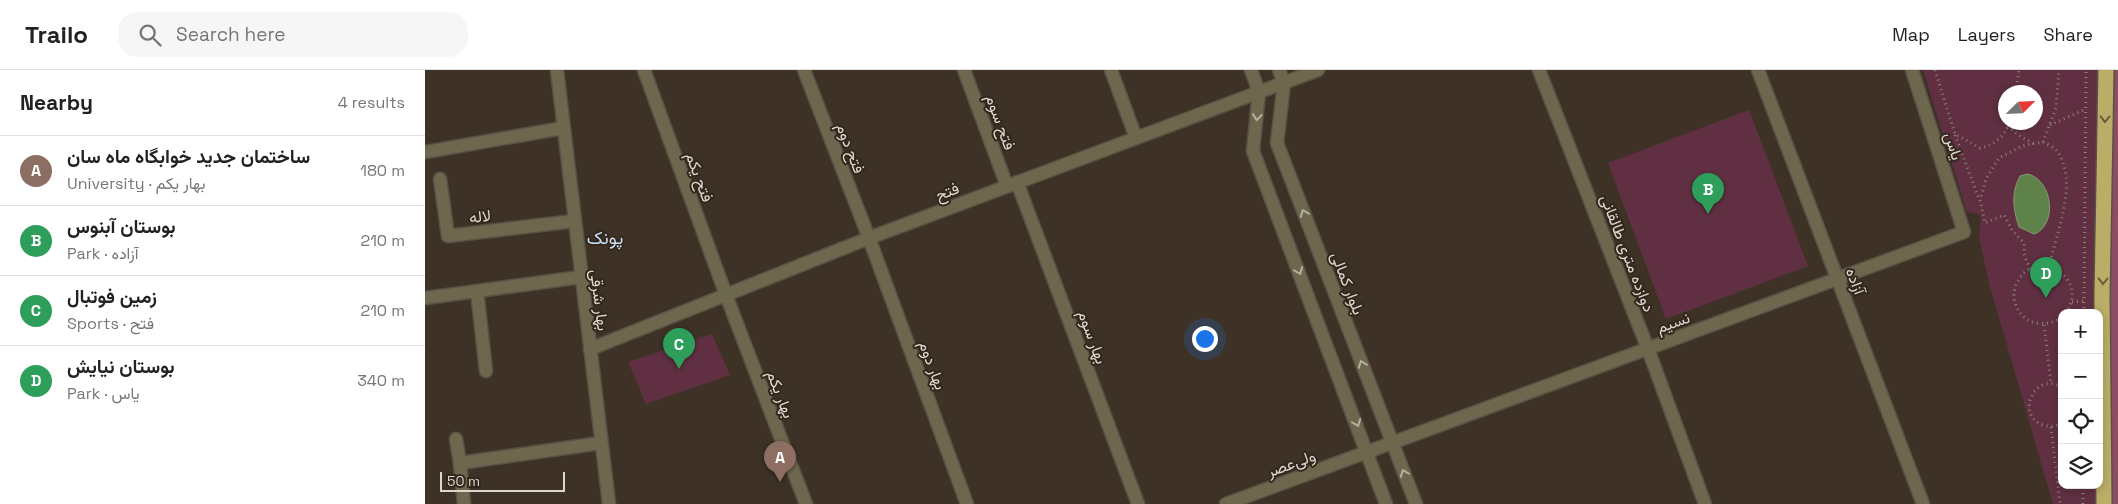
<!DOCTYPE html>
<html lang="en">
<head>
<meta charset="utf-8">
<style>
  :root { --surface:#fff; --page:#f6f6f6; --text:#222; --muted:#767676; --line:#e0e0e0; --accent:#4f6784 }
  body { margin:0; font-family:"Space Grotesk",Vazirmatn,sans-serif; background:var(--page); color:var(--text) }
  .controls { position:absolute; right:15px; bottom:15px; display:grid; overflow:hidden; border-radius:10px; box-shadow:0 2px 8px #0003 }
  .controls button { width:45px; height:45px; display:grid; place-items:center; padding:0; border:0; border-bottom:1px solid var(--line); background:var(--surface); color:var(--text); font:25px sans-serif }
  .compass { position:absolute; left:1573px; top:15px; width:45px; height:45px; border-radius:50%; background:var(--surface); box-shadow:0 2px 8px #0003; rotate:66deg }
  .scale { position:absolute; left:15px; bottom:12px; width:125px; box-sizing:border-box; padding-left:5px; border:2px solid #ded6cf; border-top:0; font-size:14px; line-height:18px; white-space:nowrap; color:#ded6cf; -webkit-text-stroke:4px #34281d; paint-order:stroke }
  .you { position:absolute; left:779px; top:268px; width:18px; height:18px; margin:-12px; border:4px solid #fff; border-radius:50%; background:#1a73e8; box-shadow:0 0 0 8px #1a73e833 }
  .badge { display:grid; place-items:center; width:32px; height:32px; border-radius:50%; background:var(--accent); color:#fff; font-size:16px; font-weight:700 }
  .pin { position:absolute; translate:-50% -41px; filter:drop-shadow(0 1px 2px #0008) }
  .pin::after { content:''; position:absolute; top:26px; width:18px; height:15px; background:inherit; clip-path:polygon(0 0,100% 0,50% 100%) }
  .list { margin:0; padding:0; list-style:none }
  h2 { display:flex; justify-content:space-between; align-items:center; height:65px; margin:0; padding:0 20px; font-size:21px }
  h2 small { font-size:16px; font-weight:400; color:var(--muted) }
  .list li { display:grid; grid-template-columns:32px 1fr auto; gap:15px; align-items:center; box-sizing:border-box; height:70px; padding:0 20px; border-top:1px solid var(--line) }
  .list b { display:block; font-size:19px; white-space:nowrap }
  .list p { margin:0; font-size:16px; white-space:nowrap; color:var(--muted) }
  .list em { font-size:16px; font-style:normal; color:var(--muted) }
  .icon { flex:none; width:28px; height:28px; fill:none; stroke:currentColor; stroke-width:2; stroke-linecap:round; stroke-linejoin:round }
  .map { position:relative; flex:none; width:1693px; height:434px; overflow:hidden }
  header { display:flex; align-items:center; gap:30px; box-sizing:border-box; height:70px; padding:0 25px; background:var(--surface); border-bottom:1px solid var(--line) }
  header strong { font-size:24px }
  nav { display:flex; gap:28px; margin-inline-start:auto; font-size:18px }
  .search { width:350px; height:45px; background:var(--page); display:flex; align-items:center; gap:12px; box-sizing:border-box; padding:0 18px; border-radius:20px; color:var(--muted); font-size:19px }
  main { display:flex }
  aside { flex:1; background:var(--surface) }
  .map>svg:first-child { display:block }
  .green { fill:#603042; fill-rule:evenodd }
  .forest { fill:#8c4c64 }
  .water { fill:#5e8249; stroke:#849b71 }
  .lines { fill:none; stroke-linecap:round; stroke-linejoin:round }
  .minor-casing { stroke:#5b5045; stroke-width:15 }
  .highway-casing { stroke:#5b5045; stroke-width:18 }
  .path { stroke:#8c8279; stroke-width:3; stroke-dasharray:1 4; stroke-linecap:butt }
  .minor { stroke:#6d684d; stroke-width:12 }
  .highway { stroke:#b9ad67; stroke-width:15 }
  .oneway { stroke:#b6b0a2 }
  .oneway2 { stroke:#695d3b }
  .labels { text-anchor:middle; stroke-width:4; stroke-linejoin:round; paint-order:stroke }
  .street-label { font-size:16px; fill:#ded6cf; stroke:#34281d }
  .neighbourhood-label { font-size:18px; fill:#cbdff8; stroke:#34281d }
</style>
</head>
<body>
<header>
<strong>Trailo</strong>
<div class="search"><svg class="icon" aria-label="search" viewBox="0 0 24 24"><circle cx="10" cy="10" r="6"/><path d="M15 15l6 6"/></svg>Search here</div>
<nav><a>Map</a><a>Layers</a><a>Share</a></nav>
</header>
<main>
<aside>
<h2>Nearby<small>4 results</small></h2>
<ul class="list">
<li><span class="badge" style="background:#8d6e63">A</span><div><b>ساختمان جدید خوابگاه ماه سان</b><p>University · بهار یکم</p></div><em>180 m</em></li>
<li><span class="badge" style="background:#2e9e5b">B</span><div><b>بوستان آبنوس</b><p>Park · آزاده</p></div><em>210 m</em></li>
<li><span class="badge" style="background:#2e9e5b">C</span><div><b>زمین فوتبال</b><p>Sports · فتح</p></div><em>210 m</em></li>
<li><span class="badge" style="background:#2e9e5b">D</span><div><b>بوستان نیایش</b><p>Park · یاس</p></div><em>340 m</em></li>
</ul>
</aside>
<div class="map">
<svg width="1693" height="434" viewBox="0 0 1693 434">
  <rect width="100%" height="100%" fill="#3e3227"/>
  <g class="green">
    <path d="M 1498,0 L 1677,0 L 1672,243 L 1637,243 L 1637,415 L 1674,415 L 1675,434 L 1628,434 L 1564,213 L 1554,167 L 1556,145 L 1542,142 ZM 1580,22 L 1610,22 L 1610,52 L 1580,52 Z"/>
    <polygon points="1324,40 1383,196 1241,249 1183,93"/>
    <polygon points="287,264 305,305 221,334 203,292"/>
  </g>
  <polygon class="forest" points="1688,0 1693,0 1693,434 1685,434 1683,227"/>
  <path class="water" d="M 1603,104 C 1629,111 1632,156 1609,164 L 1594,157 C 1588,139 1586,123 1595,106 Z"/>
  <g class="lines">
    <g class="minor-casing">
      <g id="minor">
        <polyline points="132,0 184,434"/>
        <polyline points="219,0 301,225 381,434"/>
        <polyline points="379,0 444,168 542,434"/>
        <polyline points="539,0 582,116"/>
        <polyline points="686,0 711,68"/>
        <polyline points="826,0 834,22 828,81 961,434"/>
        <polyline points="854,0 859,13 852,73 991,434"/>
        <polyline points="1114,0 1223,279 1280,434"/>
        <polyline points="1333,0 1498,434"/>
        <polyline points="0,82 138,58"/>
        <polyline points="15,109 23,166 149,151"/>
        <polyline points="592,112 713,434"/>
        <polyline points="52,221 61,301"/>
        <polyline points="0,228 156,207"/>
        <polyline points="165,279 444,168 893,0"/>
        <polyline points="31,369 35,393"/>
        <polyline points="39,434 35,393 176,373"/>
        <polyline points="801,434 1539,162 1487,0"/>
      </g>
    </g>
    <g class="highway-casing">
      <polyline id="highway" points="1679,434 1677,226 1681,0"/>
    </g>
    <g class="path">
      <path d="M 1510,0 L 1530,64 L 1555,78 C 1569,75 1580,67 1584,52"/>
      <polyline points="1591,22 1594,0"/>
      <polyline points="1625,55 1661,39"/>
      <polyline points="1583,56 1593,65 1609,74"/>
      <polyline points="1530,65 1554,129"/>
      <polyline points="1618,72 1631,38 1634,0"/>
      <path d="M 1605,199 L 1599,184 L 1599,173 L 1587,160 L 1579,145 L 1560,153 L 1555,130 L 1561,109 L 1574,88 L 1597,76 L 1618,72 C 1622,74 1628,77 1631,80 C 1655,109 1631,164 1624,196"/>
      <polyline points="1647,232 1659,231"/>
      <polyline points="1659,243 1661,0"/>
      <path d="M 1637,248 C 1619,258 1597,255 1590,233 C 1588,226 1589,217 1593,211 C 1613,175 1665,209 1641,243"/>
      <polyline points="1619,255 1626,313"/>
      <path d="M 1637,317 C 1609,301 1590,345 1618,355 C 1624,357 1631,357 1637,353"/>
      <polyline points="1626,357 1635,434"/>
      <polyline points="1658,434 1658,415"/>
    </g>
    <use href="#minor" class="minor"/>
    <use href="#highway" class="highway"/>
  </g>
  <defs><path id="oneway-chevron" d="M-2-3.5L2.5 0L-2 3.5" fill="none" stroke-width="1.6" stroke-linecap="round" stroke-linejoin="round" transform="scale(1.25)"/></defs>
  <g class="oneway">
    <use href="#oneway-chevron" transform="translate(832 47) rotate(96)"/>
    <use href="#oneway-chevron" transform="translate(879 143) rotate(-111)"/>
    <use href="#oneway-chevron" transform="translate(874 201) rotate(69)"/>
    <use href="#oneway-chevron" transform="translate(937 294) rotate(-111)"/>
    <use href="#oneway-chevron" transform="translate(932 353) rotate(69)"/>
    <use href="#oneway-chevron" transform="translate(979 403) rotate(-111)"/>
  </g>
  <g class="oneway2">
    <use href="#oneway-chevron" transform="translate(1680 49) rotate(91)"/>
    <use href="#oneway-chevron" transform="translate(1678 211) rotate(91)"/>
  </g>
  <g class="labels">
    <g class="street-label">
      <text transform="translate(576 52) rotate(70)" y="6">فتح سوم</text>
      <text transform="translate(1529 76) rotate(72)" y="6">یاس</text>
      <text transform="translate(426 78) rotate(69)" y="6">فتح دوم</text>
      <text transform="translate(275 107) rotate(70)" y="6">فتح یکم</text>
      <text transform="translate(522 121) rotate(-21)" y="6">فتح</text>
      <text transform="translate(55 146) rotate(-7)" y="6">لاله</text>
      <text transform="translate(1203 183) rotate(69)" y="6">دوازده متری طالقانی</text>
      <text transform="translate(1431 211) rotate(69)" y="6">آزاده</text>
      <text transform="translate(923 213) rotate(69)" y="6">بلوار کمالی</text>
      <text transform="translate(175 230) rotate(83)" y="6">بهار شرقی</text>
      <text transform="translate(1248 252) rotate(-20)" y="6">نسیم</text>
      <text transform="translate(668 267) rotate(70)" y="6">بهار سوم</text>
      <text transform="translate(508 295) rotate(70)" y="6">بهار دوم</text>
      <text transform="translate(356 324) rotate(69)" y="6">بهار یکم</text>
      <text transform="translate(866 393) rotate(-20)" y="6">ولی‌عصر</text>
    </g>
    <g class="neighbourhood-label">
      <text x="180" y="174">پونک</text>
    </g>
  </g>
</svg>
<div class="controls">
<button>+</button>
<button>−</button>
<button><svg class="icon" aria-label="locate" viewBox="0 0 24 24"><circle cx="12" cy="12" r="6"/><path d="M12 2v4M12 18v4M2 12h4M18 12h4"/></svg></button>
<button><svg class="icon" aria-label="layers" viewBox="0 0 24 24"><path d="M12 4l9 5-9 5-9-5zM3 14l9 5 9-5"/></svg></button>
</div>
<svg class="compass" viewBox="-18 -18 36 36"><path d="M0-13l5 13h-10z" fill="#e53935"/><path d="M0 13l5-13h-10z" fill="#767676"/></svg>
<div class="scale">50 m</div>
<div class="you"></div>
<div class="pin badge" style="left:355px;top:412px;background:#8d6e63">A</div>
<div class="pin badge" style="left:1283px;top:144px;background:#2e9e5b">B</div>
<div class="pin badge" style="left:254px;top:299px;background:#2e9e5b">C</div>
<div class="pin badge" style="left:1621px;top:228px;background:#2e9e5b">D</div>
</div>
</main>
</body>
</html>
